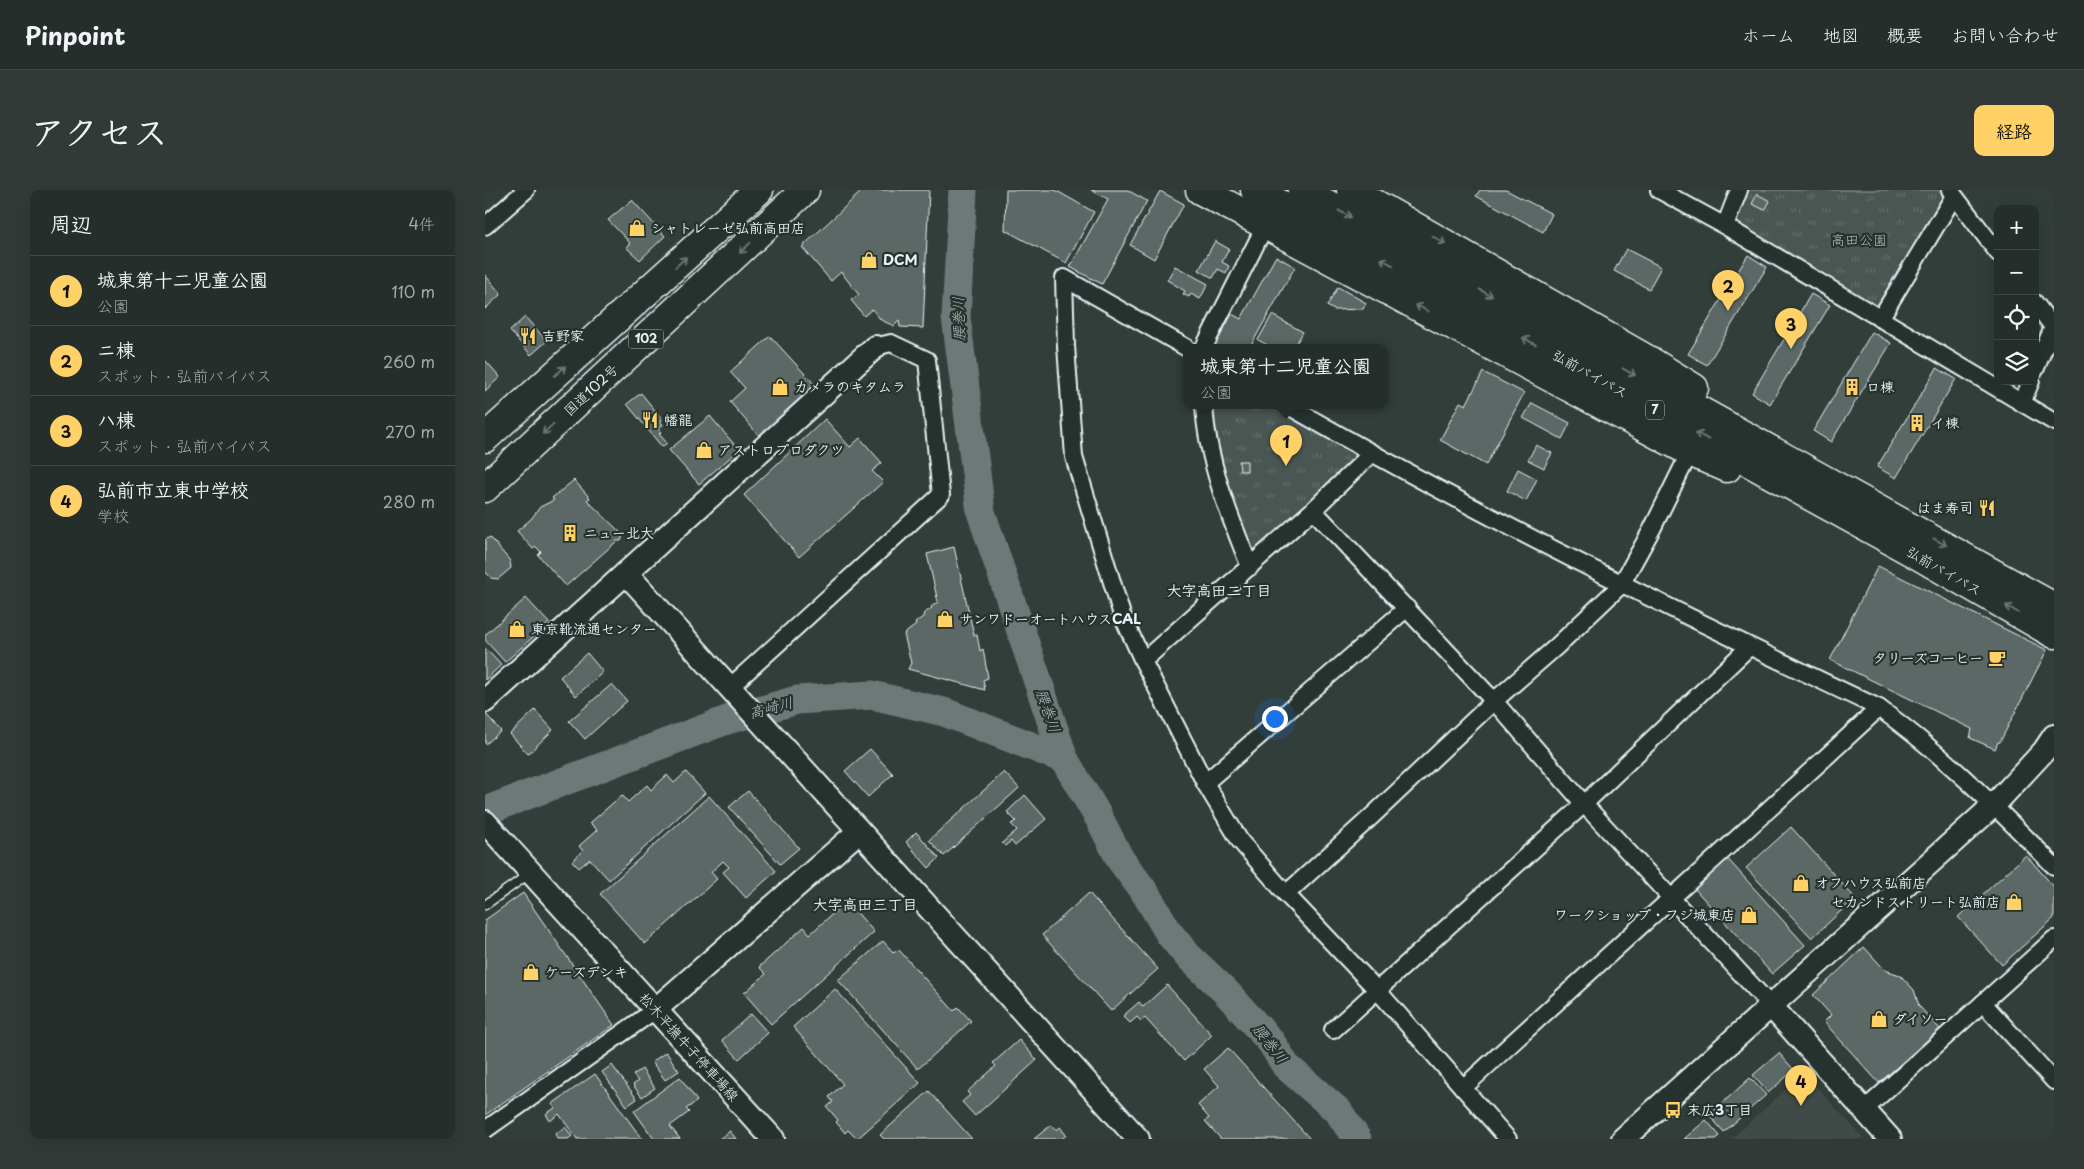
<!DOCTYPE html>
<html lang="ja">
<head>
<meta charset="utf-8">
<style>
  :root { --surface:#262e2b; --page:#323a37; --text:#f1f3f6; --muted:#a4a8a9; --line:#424a47; --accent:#ffd166 }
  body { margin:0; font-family:"Playpen Sans","Klee One",sans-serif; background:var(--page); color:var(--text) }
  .controls { position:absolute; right:15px; top:15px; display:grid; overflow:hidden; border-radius:10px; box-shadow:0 5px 20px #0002 }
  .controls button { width:45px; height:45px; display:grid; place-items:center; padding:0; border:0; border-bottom:1px solid var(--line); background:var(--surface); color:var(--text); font:25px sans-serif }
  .you { position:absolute; left:789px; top:528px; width:18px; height:18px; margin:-12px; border:4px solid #fff; border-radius:50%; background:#1a73e8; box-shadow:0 0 0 8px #1a73e833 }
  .badge { display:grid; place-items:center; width:32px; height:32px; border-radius:50%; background:var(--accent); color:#111; font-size:16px; font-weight:700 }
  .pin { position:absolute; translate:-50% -41px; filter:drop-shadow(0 1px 2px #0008) }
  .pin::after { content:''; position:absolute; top:26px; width:18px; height:15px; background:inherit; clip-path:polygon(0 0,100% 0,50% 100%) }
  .popup { position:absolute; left:698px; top:154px; width:205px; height:65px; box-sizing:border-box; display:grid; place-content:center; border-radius:10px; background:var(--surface); filter:drop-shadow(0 1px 4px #0005); font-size:16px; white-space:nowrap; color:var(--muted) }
  .popup b { font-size:19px; color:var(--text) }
  .popup::after { content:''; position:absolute; left:50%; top:100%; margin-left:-10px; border:10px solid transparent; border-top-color:var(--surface) }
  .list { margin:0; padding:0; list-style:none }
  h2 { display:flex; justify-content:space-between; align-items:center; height:65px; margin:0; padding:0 20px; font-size:21px }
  h2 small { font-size:16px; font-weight:400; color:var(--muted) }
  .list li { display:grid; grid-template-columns:32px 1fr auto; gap:15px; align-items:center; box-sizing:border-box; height:70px; padding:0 20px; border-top:1px solid var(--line) }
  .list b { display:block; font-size:19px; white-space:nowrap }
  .list p { margin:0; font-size:16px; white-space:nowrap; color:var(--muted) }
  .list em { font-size:16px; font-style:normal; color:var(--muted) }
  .icon { flex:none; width:28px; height:28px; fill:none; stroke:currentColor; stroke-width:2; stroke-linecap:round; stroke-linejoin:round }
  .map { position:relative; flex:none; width:1569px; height:949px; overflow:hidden; border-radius:10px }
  header { display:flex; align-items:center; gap:30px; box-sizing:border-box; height:70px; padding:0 25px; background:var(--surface); border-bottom:1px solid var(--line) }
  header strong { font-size:24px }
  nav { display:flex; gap:28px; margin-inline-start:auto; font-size:18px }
  .intro { display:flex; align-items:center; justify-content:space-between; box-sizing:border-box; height:120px; padding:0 30px }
  h1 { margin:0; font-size:35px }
  .button { padding:12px 22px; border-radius:10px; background:var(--accent); color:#111; font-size:18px; font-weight:700 }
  main { display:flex; gap:30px; padding:0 30px }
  aside { flex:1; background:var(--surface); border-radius:10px; box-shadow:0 5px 20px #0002 }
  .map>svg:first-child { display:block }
  .built { fill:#3f4b46 }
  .grass { fill:url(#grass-tufts); stroke:#98a4a4 }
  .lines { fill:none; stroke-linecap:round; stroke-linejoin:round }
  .river { stroke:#6d7978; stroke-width:29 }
  .building { fill:#5c6865; stroke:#e8f1f8 }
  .lane-casing { stroke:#e8f1f8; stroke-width:11 }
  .street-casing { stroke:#e8f1f8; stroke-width:20 }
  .secondary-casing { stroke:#e8f1f8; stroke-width:26 }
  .highway-casing { stroke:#e8f1f8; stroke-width:31 }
  .lane { stroke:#26332d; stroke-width:8 }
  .street { stroke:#26332d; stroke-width:16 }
  .secondary { stroke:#26332d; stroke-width:22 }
  .highway { stroke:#26332d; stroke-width:28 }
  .oneway { stroke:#6a7674 }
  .labels { text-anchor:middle; stroke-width:4.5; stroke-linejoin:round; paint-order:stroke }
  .shield { fill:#26332d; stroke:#aeb8bb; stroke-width:1 }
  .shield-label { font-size:12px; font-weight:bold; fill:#e8f1f8 }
  .poi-label { font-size:14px; font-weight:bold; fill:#e8f1f8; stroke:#26332d; text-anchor:start }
  .park-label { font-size:14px; fill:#b0bbbe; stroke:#26332d }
  .street-label { font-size:14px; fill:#e8f1f8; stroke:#26332d }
  .water-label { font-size:15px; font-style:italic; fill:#b1bbbe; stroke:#26332d }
  .neighbourhood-label { font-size:15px; font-weight:bold; fill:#e8f1f8; stroke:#26332d }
</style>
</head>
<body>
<header>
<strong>Pinpoint</strong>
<nav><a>ホーム</a><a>地図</a><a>概要</a><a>お問い合わせ</a></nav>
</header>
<div class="intro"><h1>アクセス</h1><a class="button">経路</a></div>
<main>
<aside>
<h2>周辺<small>4件</small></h2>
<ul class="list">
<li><span class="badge">1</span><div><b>城東第十二児童公園</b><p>公園</p></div><em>110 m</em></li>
<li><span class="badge">2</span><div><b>ニ棟</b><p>スポット · 弘前バイパス</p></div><em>260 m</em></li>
<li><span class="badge">3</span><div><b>ハ棟</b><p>スポット · 弘前バイパス</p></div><em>270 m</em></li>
<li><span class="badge">4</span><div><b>弘前市立東中学校</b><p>学校</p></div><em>280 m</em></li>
</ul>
</aside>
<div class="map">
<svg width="1569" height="949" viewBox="0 0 1569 949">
  <defs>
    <pattern id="grass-tufts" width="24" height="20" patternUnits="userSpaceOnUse" patternTransform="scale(1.25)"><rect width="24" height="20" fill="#495651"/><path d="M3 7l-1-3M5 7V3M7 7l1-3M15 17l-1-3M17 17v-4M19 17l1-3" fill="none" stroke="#636f6b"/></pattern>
  </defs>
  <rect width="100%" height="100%" fill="#323e39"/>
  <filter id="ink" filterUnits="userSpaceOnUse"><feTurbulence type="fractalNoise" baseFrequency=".02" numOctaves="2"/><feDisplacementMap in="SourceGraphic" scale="10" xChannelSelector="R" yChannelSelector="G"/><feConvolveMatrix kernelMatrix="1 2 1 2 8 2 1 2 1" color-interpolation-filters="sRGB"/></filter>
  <g filter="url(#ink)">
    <polygon class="built" points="1319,883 1379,949 1245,949 1246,949"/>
    <g class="grass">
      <polygon points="1263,0 1453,0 1459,8 1393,119 1248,34"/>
      <polygon points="725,215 788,215 878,265 770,365 763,364 738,287"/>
    </g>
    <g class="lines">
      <g class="river">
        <polyline points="478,0 471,127 496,322 579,569 614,628 635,669 661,704 684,743 702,765 740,801 786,852 801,876 853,921 872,949"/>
        <polyline points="0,621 242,530 312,510 387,505 459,522 579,569"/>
      </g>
    </g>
    <g class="building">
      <polygon points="378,0 444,0 438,138 415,137 414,131 409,136 396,130 387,119 379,126 366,110 374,105 356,82 346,91 317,57"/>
      <polygon points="521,0 570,0 609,22 581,73 520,40"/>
      <polygon points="606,0 642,0 662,11 617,94 585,77 623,9"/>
      <polygon points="995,0 1021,0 1067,24 1058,42 991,6"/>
      <polygon points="675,1 699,14 669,69 645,55"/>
      <polygon points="1272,4 1285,11 1280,20 1267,14"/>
      <polygon points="147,10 180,46 155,70 141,57 145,53 123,30"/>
      <polygon points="730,51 744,59 737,72 744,76 741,83 733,79 728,88 714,80"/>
      <polygon points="1141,59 1176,77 1164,99 1129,81"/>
      <polygon points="1263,65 1282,77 1222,175 1203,164"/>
      <polygon points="791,66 810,77 765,157 729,157 747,124 756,129"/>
      <polygon points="690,76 723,94 715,109 706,104 704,107 698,104 700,101 682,90"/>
      <polygon points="0,85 16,104 0,119"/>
      <polygon points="853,97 881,113 878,119 849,120 842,116"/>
      <polygon points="1326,104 1345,115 1285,214 1267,203"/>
      <polygon points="787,125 818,142 809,157 786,157 773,150"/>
      <polygon points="40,127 62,151 46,165 25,141"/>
      <polygon points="1387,142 1406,153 1346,252 1328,241"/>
      <polygon points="285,146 331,196 275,247 245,212 260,198 245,182"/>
      <polygon points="0,170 15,187 0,201"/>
      <polygon points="1452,178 1471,189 1411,288 1392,277"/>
      <polygon points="998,182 1039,203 1001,275 955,250 975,212 981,215"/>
      <polygon points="156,203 177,229 175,231 178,235 173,239 176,242 174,244 182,253 177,257 142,214"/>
      <polygon points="1047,213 1085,233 1077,249 1038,228"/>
      <polygon points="225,226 254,260 214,294 184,260"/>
      <polygon points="340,229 365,257 375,248 397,273 387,281 398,292 314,367 259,305"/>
      <polygon points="1051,255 1067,263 1059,278 1043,270"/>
      <polygon points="754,271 762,271 762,281 755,281"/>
      <polygon points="1033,279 1052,289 1041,311 1022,301"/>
      <polygon points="89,290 105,308 102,310 138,345 136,351 132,351 81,396 53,365 56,362 51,357 48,359 32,341 46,329 55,317 69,310 67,308"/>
      <polygon points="5,347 25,371 26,378 13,389 6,388 0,381 0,350"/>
      <polygon points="469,357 489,445 492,445 495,461 498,459 503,488 498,490 500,500 423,479 426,473 419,444 431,435 430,433 439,426 438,424 447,418 446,417 453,412 442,364"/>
      <polygon points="1393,376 1562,460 1515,552 1513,552 1510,559 1485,548 1487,539 1345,470"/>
      <polygon points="41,408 64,433 20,472 0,450 0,445"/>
      <polygon points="0,458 16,475 0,490"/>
      <polygon points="102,463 118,482 91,506 75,487"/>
      <polygon points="127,494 142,511 100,549 84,531"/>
      <polygon points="50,520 68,540 43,564 25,544"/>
      <polygon points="0,523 16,541 1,554 0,553"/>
      <polygon points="385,559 408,584 383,607 360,581"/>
      <polygon points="201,582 220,603 124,690 105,669 94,678 87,671 98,661 94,656 112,640 105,633 137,605 143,612 162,595 166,600 182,585 189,593"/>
      <polygon points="519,582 534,598 459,666 444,650"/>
      <polygon points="263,601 314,658 295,674 244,617"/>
      <polygon points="540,605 561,629 530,656 526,651 520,656 517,653 532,640 526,634 531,631 522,622"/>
      <polygon points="224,606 291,681 261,708 238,682 244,677 238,671 226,682 232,689 160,754 115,704"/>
      <polygon points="1306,637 1370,708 1327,748 1261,678"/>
      <polygon points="431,642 454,668 444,678 421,652"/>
      <polygon points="1541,665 1569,697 1569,728 1517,775 1473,727"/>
      <polygon points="1240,666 1320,755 1287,784 1207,696"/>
      <polygon points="38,703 129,835 0,925 0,730"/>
      <polygon points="604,703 673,779 626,821 557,745"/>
      <polygon points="362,711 389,742 286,834 259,803 281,784 274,777 319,737 325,744"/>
      <polygon points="398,751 409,763 413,759 469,821 473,817 486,831 433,879 353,790"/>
      <polygon points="1379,757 1400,780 1415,785 1429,800 1434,816 1455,839 1394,893 1339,832 1346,825 1328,805"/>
      <polygon points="682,795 727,845 699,871 660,828 656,831 652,827 645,833 638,826 654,812 658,817"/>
      <polygon points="350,799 435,893 372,949 363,940 360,943 351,932 353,930 342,917 348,912 344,907 358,894 308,837"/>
      <polygon points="266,824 283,843 254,869 237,850"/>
      <polygon points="534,850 552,870 490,926 477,912 485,905 482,902 511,876 508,873"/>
      <polygon points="743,858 825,949 736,949 720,931 724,928 713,915 734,896 719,879"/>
      <polygon points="181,862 194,881 180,890 167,872"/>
      <polygon points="1294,863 1309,880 1283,903 1268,885"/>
      <polygon points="127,875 152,909 142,916 117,882"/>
      <polygon points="157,879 170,898 157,907 148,895 153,891 148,885"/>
      <polygon points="110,884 157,949 92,949 74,924 65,931 61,924 70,918 67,914"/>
      <polygon points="195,887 212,911 201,919 204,922 185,936 195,949 169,949 149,921"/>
      <polygon points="1265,888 1281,905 1239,942 1224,925"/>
      <polygon points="444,901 487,949 399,949 395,945"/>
      <polygon points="1221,930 1235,946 1231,949 1199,949"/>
      <polygon points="566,935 572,940 575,937 581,945 578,948 579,949 549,949"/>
      <polygon points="80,937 87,946 83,949 73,949 70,944"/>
      <polygon points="245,941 251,949 234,949"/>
    </g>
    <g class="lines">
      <g class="lane-casing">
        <polyline id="lane" points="0,715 44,684"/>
      </g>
      <g class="street-casing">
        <g id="street">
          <polyline points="1174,0 1240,36 1569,232"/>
          <polyline points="1465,0 1513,63"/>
          <polyline points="0,36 41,0"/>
          <polyline points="1240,36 1254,0"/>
          <polyline points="1550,113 1568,137"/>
          <polyline points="1395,129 1469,6"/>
          <polyline points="719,157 780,36"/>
          <polyline points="702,158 579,88 581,156 589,267 637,425 658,471 720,593 755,651 801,704 893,801 1023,949"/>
          <polyline points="1550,180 1569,135"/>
          <polyline points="1537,213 1546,191"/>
          <path d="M 719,215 C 722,271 744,325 765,377"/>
          <path d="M 802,215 C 994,326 1193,423 1394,518 C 1458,564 1514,620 1569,676"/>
          <polyline points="828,320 1009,511 1099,614 1286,816"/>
          <polyline points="658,471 828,320 886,264"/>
          <polyline points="244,498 456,305 442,170 406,153 390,157"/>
          <polyline points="720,593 922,418"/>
          <polyline points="801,704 887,626 1009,511 1071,457 1136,395 1167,339 1205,262"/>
          <polyline points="1498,813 1569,891"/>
          <polyline points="848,840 1099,614 1264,457"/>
          <path d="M 978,898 C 1116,771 1256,646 1394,518"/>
          <polyline points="1379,920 1569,749"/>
          <polyline points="0,940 170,820"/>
        </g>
      </g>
      <g class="secondary-casing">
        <g id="secondary">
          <polyline points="141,383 653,949"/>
          <polyline points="0,511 390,157"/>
          <polyline points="0,632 288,949"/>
          <polyline points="1286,816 1405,949"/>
          <polyline points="170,820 373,642"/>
          <polyline points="1138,949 1509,615 1559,561 1569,546"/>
        </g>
      </g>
      <g class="highway-casing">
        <g id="highway">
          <polyline points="715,0 1205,262 1242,278"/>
          <polyline points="770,0 1434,366 1569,444"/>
          <polyline points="817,0 1569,417"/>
          <polyline points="866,0 1165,171 1209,198"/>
          <polyline points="0,248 274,0"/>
          <polyline points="0,298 320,0"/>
        </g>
      </g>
      <use href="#lane" class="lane"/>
      <use href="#street" class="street"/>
      <use href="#secondary" class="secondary"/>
      <use href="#highway" class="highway"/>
    </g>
    <defs><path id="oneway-shaft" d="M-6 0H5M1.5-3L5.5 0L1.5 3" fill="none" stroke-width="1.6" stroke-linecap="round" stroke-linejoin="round" transform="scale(1.25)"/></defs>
    <g class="oneway">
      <use href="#oneway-shaft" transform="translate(860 24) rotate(29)"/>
      <use href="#oneway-shaft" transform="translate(954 50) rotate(30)"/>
      <use href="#oneway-shaft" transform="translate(260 58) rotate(137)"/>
      <use href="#oneway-shaft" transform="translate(196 72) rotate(-43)"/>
      <use href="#oneway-shaft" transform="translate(902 72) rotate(-151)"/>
      <use href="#oneway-shaft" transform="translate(1001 103) rotate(29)"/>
      <use href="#oneway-shaft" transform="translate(937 118) rotate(-152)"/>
      <use href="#oneway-shaft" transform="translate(1044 151) rotate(-151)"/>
      <use href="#oneway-shaft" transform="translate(75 181) rotate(-42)"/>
      <use href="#oneway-shaft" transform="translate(1144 182) rotate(29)"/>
      <use href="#oneway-shaft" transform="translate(63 239) rotate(137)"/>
      <use href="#oneway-shaft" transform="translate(1217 246) rotate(-151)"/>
      <use href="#oneway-shaft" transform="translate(1455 352) rotate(29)"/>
      <use href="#oneway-shaft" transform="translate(1527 419) rotate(-150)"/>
    </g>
  </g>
  <defs>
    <g id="shop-bare" transform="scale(1.35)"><path d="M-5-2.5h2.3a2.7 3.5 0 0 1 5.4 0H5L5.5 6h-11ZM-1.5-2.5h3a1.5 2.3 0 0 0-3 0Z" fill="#ffd166" stroke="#26332d" stroke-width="2.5" paint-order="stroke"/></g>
    <g id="restaurant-bare" transform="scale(1.35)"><path d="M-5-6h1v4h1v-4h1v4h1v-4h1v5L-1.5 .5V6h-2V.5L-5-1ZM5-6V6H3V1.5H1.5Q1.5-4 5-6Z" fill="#ffd166" stroke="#26332d" stroke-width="2.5" paint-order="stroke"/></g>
    <g id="building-bare" transform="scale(1.35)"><path d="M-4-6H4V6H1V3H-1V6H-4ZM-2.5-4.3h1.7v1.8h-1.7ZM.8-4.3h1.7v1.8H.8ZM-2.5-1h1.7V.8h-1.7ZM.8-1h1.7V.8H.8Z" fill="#ffd166" stroke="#26332d" stroke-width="2.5" paint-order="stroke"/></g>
    <g id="cafe-bare" transform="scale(1.35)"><path d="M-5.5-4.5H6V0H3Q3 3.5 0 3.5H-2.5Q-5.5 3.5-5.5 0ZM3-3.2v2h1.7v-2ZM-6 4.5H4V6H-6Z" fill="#ffd166" stroke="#26332d" stroke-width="2.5" paint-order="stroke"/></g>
    <g id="bus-bare" transform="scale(1.35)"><path d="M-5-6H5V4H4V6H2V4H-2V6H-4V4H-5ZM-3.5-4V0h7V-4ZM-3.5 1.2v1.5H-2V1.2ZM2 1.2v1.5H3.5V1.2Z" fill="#ffd166" stroke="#26332d" stroke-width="2.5" paint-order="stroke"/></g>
  </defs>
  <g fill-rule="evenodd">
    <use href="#shop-bare" x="152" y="38"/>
    <use href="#shop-bare" x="384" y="70"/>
    <use href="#restaurant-bare" x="43" y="146"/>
    <use href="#shop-bare" x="295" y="197"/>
    <use href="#building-bare" x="1367" y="197"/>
    <use href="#restaurant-bare" x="165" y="230"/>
    <use href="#building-bare" x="1432" y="233"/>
    <use href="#shop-bare" x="219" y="260"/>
    <use href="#restaurant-bare" x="1502" y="318"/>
    <use href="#building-bare" x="85" y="343"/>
    <use href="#shop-bare" x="460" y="429"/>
    <use href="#shop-bare" x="32" y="439"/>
    <use href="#cafe-bare" x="1512" y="468"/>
    <use href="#shop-bare" x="1316" y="693"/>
    <use href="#shop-bare" x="1529" y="712"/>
    <use href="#shop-bare" x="1264" y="725"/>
    <use href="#shop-bare" x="46" y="782"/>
    <use href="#shop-bare" x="1394" y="829"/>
    <use href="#bus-bare" x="1188" y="920"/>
  </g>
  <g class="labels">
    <g class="shield">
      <rect x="143.5" y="139.5" width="35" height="19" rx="4"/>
      <rect x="1161" y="210.5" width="18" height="19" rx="4"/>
    </g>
    <g class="shield-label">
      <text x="161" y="153">102</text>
      <text x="1170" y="224">7</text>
    </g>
    <g class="poi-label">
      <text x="166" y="43">シャトレーゼ弘前高田店</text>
      <text x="398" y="75">DCM</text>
      <text x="57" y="151">吉野家</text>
      <text x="309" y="202">カメラのキタムラ</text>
      <text x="1381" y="202">ロ棟</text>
      <text x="179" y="235">幡龍</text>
      <text x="1446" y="238">イ棟</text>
      <text x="233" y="265">アストロプロダクツ</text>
      <text x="1488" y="323" text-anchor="end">はま寿司</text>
      <text x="99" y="348">ニュー北大</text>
      <text x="474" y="434">サンワドーオートハウスCAL</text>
      <text x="46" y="444">東京靴流通センター</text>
      <text x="1498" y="473" text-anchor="end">タリーズコーヒー</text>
      <text x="1330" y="698">オフハウス弘前店</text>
      <text x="1515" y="717" text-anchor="end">セカンドストリート弘前店</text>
      <text x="1250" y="730" text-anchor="end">ワークショップ・フジ城東店</text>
      <text x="60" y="787">ケーズデンキ</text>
      <text x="1408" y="834">ダイソー</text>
      <text x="1202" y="925">末広3丁目</text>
    </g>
    <g class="park-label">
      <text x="1374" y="55">高田公園</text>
    </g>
    <g class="street-label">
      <text transform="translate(1105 184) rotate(29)" y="5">弘前バイパス</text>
      <text transform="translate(106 200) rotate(-43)" y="5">国道102号</text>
      <text transform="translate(1459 381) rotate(30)" y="5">弘前バイパス</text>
      <text transform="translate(204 857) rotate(48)" y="5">松木平撫牛子停車場線</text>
    </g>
    <g class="water-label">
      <text transform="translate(474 129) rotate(-92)" y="5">腰巻川</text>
      <text transform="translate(286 518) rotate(-15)" y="5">高崎川</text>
      <text transform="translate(563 521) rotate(71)" y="5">腰巻川</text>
      <text transform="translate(785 854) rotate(52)" y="5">腰巻川</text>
    </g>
    <g class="neighbourhood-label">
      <text x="734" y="406">大字高田二丁目</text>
      <text x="380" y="720">大字高田三丁目</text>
    </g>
  </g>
</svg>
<div class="controls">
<button>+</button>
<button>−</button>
<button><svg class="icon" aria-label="locate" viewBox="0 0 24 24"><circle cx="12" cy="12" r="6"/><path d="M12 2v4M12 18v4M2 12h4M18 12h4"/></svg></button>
<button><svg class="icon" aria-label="layers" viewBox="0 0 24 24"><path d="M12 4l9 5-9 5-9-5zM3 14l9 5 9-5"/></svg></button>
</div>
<div class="you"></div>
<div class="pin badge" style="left:801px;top:276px">1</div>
<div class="popup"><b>城東第十二児童公園</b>公園</div>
<div class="pin badge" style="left:1243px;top:121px">2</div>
<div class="pin badge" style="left:1306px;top:159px">3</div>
<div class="pin badge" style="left:1316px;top:916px">4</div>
</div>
</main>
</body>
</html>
